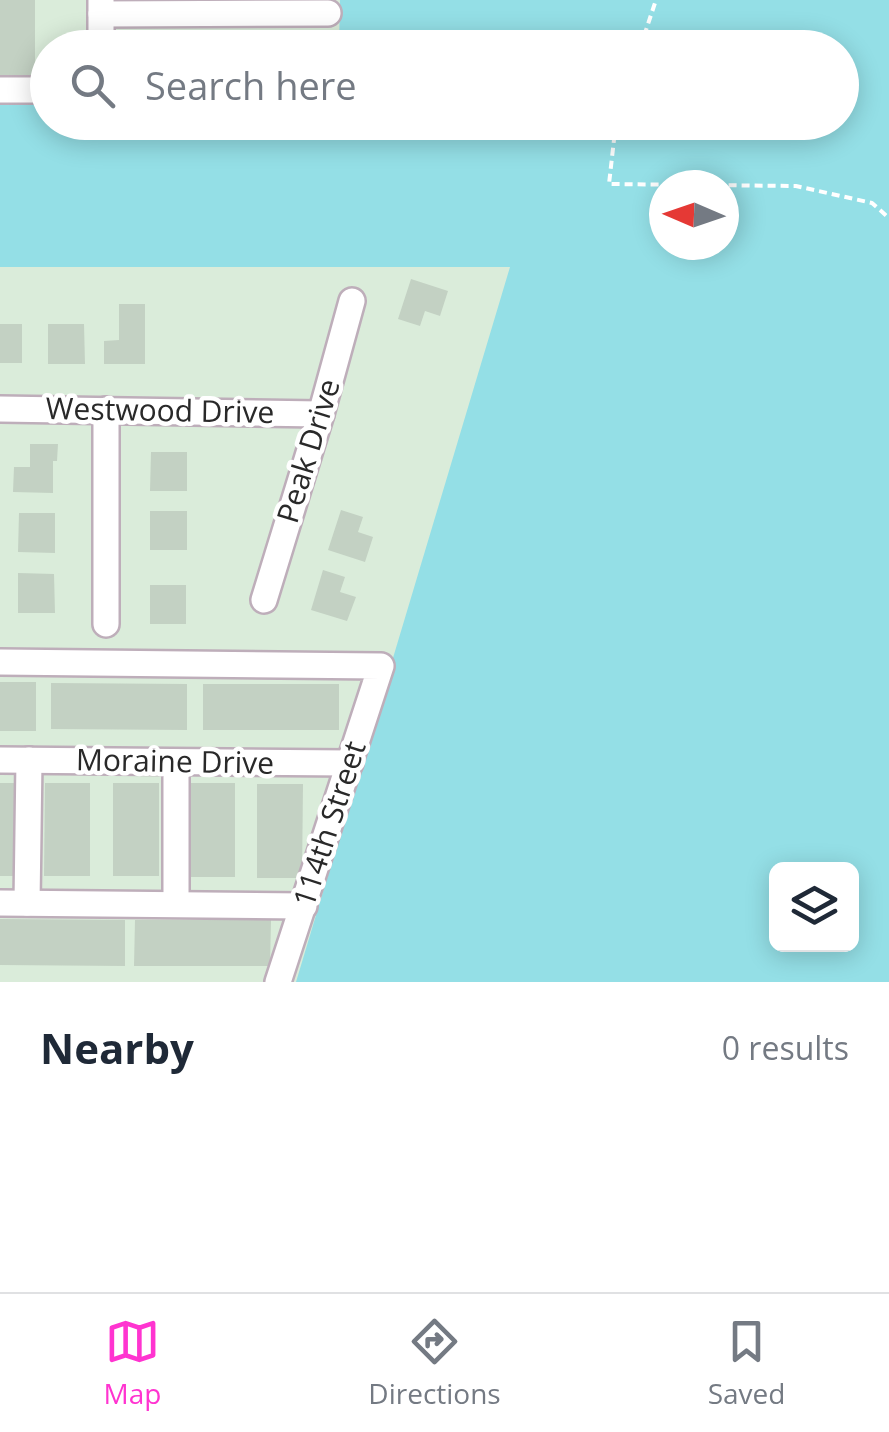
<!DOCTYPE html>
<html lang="en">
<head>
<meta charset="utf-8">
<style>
  :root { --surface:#fff; --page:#f2f2f3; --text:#1f2937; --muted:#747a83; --line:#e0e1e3; --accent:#ff34d0 }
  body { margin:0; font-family:"Open Sans",sans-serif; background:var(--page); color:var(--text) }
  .controls { position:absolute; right:30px; bottom:30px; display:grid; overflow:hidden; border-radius:15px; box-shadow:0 5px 25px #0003 }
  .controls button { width:90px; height:90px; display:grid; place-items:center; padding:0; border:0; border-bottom:2px solid var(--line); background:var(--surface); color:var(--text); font:50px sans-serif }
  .compass { position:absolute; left:649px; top:170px; width:90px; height:90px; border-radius:50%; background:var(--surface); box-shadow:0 5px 25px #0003; rotate:272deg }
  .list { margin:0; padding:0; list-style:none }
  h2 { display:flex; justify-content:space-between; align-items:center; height:130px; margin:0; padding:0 40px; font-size:42px }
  h2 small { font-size:32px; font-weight:400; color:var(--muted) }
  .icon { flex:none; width:55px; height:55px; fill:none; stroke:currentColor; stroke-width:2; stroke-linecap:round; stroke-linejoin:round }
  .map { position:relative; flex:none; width:889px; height:982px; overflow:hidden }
  .search { position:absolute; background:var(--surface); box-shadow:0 5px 25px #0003; left:30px; right:30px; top:30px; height:110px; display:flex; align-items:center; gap:25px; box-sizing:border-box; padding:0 35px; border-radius:55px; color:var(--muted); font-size:38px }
  .sheet { height:310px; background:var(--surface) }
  nav { display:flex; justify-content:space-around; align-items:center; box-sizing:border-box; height:140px; border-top:2px solid var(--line); background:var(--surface); font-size:28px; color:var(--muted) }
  nav a { display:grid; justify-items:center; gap:5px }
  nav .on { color:var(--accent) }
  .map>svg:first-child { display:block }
  .green { fill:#94dfe6; fill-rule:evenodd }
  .building { fill:#c3d1c3 }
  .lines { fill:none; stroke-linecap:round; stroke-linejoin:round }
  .minor-casing { stroke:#beaeba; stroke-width:30 }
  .path { stroke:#fff; stroke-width:4; stroke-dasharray:8 5; stroke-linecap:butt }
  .minor { stroke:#fff; stroke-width:25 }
  .labels { text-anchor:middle; stroke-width:9; stroke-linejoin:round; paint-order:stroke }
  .street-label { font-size:30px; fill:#292929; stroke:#fff }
</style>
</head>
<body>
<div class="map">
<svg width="889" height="982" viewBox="0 0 889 982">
  <rect width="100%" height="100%" fill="#daecda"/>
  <path class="green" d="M 340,0 L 889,0 L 889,982 L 296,982 L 510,267 L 0,267 L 0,101 L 47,102 L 48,122 L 842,122 L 842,48 L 339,47 ZM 664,185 L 724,185 L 724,245 L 664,245 ZM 776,869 L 852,869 L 852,944 L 776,944 Z"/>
  <g class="building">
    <rect x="0" y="0" width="35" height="76"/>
    <polygon points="411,279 448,291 440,316 425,311 420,326 398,319"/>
    <polygon points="119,304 145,304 145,364 104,364 104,341 119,340"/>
    <rect x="0" y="324" width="22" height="39"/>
    <polygon points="48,324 84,324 85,364 48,364"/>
    <polygon points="30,444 58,444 57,461 53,461 53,493 13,492 14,467 30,467"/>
    <polygon points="151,452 187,452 187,491 150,491"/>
    <polygon points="341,510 363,517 358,532 373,537 365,562 328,550"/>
    <rect x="150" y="511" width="37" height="39"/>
    <polygon points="19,513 55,513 55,553 18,552"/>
    <polygon points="323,570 345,577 340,592 356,597 347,621 311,610"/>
    <polygon points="18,573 54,574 55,613 18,613"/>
    <rect x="150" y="585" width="36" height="39"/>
    <rect x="0" y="682" width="36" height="49"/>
    <polygon points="51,683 187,684 187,730 51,729"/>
    <rect x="203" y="684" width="136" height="46"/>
    <rect x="0" y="783" width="14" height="93"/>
    <polygon points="45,783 90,783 90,876 44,876"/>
    <rect x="113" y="783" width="46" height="93"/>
    <rect x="189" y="783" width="46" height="94"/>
    <polygon points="257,784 303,784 302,878 257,878"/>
    <polygon points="0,919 125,920 125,966 0,965"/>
    <polygon points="135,920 271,920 270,966 134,966"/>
  </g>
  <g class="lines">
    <g class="minor-casing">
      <g id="minor">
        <polyline points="101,14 328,13"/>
        <polyline points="101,48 101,0"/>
        <polyline points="0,90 48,90"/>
        <polyline points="0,409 321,414"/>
        <polyline points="106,410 106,624"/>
        <polyline points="264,600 321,414 352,301"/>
        <polyline points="0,662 381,666 278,982"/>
        <polyline points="0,760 350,763"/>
        <polyline points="176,762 176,904"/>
        <polyline points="0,903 304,906"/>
        <polyline points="27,903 29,760"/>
      </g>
    </g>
    <g class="path">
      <polyline points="640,48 656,0"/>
      <polyline points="616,122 609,184 796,186 872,203 889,218"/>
    </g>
    <use href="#minor" class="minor"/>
  </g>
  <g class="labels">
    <g class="street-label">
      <text transform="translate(160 411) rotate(1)" y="10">Westwood Drive</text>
      <text transform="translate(309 451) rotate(-73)" y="10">Peak Drive</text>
      <text transform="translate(175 762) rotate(1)" y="10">Moraine Drive</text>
      <text transform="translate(330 824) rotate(-72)" y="10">114th Street</text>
    </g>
  </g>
</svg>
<div class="controls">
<button><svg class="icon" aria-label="layers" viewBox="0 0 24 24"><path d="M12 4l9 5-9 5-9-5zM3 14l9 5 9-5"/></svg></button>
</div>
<svg class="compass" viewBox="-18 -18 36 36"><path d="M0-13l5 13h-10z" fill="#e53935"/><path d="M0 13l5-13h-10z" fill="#747a83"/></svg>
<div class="search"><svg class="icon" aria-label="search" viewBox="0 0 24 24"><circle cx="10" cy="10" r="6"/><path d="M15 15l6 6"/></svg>Search here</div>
</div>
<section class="sheet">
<h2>Nearby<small>0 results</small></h2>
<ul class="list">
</ul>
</section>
<nav>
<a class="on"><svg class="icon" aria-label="map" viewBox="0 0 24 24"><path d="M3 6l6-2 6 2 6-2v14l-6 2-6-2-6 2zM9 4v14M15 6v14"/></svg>Map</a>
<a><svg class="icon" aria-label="directions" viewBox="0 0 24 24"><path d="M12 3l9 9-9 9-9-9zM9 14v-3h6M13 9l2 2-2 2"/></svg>Directions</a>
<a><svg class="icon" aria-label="saved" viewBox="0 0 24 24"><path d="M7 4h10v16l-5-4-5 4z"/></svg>Saved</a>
</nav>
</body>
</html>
